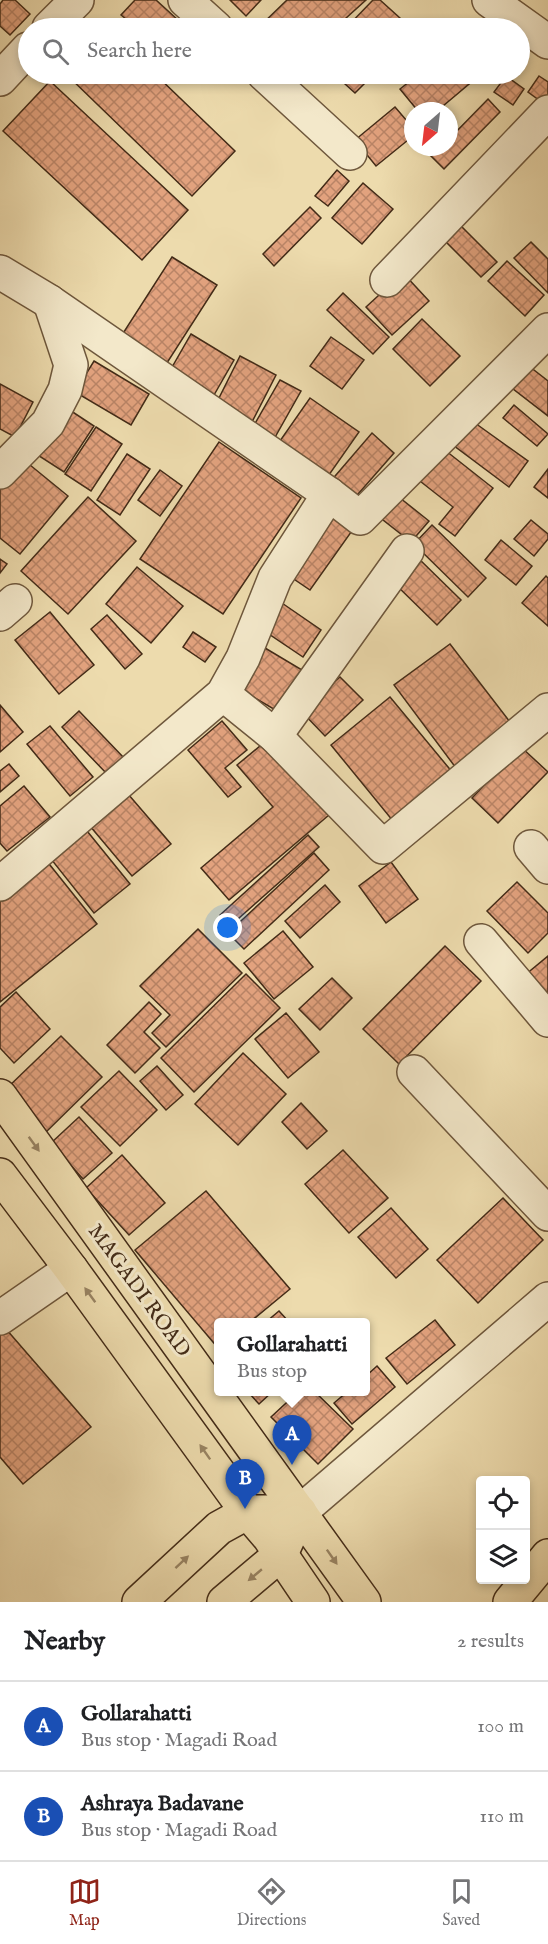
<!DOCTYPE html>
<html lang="en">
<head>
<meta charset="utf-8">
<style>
  :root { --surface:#fff; --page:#f2f2f2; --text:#202124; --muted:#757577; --line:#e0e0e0; --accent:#8f2418 }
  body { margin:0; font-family:"IM FELL English",serif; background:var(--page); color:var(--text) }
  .controls { position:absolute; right:18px; bottom:18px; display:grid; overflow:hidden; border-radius:6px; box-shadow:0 3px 9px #0003 }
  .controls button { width:54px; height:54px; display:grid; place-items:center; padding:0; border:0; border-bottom:2px solid var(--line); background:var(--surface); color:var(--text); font:30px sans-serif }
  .compass { position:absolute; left:404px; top:102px; width:54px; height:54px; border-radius:50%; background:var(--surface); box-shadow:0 3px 9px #0003; rotate:208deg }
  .you { position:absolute; left:228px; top:928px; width:21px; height:21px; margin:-15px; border:4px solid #fff; border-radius:50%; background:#1a73e8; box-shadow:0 0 0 9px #1a73e833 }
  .badge { display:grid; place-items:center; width:39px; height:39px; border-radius:50%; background:var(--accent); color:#fff; font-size:20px; font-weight:700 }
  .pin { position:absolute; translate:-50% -50px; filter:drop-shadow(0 2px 3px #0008) }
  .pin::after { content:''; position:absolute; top:32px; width:21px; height:18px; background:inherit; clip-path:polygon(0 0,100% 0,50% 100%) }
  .popup { position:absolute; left:214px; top:1318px; width:156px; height:78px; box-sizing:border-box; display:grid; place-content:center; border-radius:6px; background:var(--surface); filter:drop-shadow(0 2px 4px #0005); font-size:20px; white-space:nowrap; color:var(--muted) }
  .popup b { font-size:22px; color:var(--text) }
  .popup::after { content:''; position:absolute; left:50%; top:100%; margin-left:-12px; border:12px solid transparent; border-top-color:var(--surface) }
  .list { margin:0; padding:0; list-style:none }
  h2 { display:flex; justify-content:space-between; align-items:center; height:78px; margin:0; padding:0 24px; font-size:26px }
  h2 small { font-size:20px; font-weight:400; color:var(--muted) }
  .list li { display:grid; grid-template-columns:39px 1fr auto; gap:18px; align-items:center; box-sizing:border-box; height:90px; padding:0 24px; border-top:2px solid var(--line) }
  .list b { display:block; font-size:22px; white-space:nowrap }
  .list p { margin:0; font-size:20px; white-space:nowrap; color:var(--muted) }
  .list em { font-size:20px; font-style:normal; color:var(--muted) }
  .icon { flex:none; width:33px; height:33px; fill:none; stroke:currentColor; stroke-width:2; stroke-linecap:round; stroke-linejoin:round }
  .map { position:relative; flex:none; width:548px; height:1602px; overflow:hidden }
  .search { position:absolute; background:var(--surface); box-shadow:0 3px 9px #0003; left:18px; right:18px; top:18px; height:66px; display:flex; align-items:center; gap:15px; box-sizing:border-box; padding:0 21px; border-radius:33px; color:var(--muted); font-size:22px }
  .sheet { height:258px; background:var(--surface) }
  nav { display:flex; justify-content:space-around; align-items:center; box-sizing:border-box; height:84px; border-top:2px solid var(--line); background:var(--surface); font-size:16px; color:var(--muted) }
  nav a { display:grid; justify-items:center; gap:3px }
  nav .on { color:var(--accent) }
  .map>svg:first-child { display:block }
  .building { fill:url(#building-cross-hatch); stroke:#432b17; stroke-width:1.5 }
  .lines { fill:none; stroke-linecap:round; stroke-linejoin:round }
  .minor-casing { stroke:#6e573c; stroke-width:36 }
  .tertiary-casing { stroke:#6e573c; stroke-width:36 }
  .primary-casing { stroke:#432b17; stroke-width:36 }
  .motorway-casing { stroke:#432b17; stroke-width:36 }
  .minor { stroke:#f3e8ca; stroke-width:33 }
  .tertiary { stroke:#f3e8ca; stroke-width:33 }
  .primary { stroke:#eddbad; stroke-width:33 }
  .motorway { stroke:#eddbad; stroke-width:33 }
  .oneway { fill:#988362 }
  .labels { text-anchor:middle; stroke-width:6; stroke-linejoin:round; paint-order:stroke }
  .street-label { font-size:21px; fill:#432b17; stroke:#f3e8ca }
</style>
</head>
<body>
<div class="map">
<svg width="548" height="1602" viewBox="0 0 548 1602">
  <defs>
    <pattern id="building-cross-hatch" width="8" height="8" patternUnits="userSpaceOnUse" patternTransform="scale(1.5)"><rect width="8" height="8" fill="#e2a27e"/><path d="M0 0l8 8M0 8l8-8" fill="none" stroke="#b98466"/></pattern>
  </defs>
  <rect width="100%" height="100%" fill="#eddbad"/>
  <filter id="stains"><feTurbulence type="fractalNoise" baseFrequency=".00333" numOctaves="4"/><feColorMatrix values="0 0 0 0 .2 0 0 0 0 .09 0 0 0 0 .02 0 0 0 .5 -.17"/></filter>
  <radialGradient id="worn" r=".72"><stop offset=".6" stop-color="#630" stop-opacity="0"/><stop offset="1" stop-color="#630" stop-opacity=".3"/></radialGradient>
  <g class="building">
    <polygon points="3,0 15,0 30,14 10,35 0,26 0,4"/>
    <polygon points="135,0 156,0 178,20 171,28 137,28 121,15"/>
    <polygon points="230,0 261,0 246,16"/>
    <polygon points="287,0 366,0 335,28 258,28"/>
    <polygon points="373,0 380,0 411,28 346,28"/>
    <polygon points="66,74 155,74 235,151 192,196"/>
    <polygon points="334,74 374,74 355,93"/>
    <polygon points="419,74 481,74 437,111 418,111 400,89"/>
    <polygon points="506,76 524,89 513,105 494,92"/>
    <polygon points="539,76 548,82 548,96 543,103 528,92"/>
    <polygon points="50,81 188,210 142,260 3,131"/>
    <polygon points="488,99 500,112 444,169 431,156 441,147 449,147 449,139"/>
    <polygon points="395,107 413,128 413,136 376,166 355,140"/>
    <polygon points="337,170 349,181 328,206 315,196"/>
    <polygon points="363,183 393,209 362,244 332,218"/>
    <polygon points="310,207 321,218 274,266 263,254"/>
    <polygon points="451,216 497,262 481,277 436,232"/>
    <polygon points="531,242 548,259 548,293 514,258"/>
    <polygon points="172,257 217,285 165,366 120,338"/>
    <polygon points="507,261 544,295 525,316 488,281"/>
    <polygon points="403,273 429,301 392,335 366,307"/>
    <polygon points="343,293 389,337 373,354 327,310"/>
    <polygon points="422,319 460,356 430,386 393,349"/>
    <polygon points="191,334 234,360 214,395 171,369"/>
    <polygon points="331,337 364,360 342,389 310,366"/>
    <polygon points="240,356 276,375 251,424 215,406"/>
    <polygon points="94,361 149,394 131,425 75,392"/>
    <polygon points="525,363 548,381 548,416 508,385"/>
    <polygon points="280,380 301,391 274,439 253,427"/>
    <polygon points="0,384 33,402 15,437 0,429"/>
    <polygon points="310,398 359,432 324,482 275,448"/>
    <polygon points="62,405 94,426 64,472 33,452"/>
    <polygon points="514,405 548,434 537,446 503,418"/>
    <polygon points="468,418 528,461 509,487 449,442"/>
    <polygon points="96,427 122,444 91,491 65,474"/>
    <polygon points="372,433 394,453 352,501 330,482"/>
    <polygon points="219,442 301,498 223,614 140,559"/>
    <polygon points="441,447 493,488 455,536 439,524 453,507 416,478"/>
    <polygon points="127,454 150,469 120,515 97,500"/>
    <polygon points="19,456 68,496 20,554 0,538 0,478"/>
    <polygon points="548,469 548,498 534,487"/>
    <polygon points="160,470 182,486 160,516 138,500"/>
    <polygon points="390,490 429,521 411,542 373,512"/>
    <polygon points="88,497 136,541 68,614 21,571"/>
    <polygon points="329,511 354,528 310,590 285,573"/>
    <polygon points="531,520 548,534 548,539 534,556 514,539"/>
    <polygon points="432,525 486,578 468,597 414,544"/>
    <polygon points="501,540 532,566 516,585 485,560"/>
    <polygon points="415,555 461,600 437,625 391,580"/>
    <polygon points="0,559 7,564 0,573"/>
    <polygon points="137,567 183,606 151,643 106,604"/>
    <polygon points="546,576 548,578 548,626 522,603"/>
    <polygon points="279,601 321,630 303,657 260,628"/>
    <polygon points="50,612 94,665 59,694 15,640"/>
    <polygon points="107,615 142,654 125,669 91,629"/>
    <polygon points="193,632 216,647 205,662 183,647"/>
    <polygon points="450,644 513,726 456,768 394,685"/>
    <polygon points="265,648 302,670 277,711 240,689"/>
    <polygon points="340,677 363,700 325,736 302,712"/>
    <polygon points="390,697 453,773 393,821 331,745"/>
    <polygon points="0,705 23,732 0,752"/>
    <polygon points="79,711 124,758 107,774 62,727"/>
    <polygon points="222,721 247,750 225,768 241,787 228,797 188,750"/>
    <polygon points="50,726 93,777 70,796 27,744"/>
    <polygon points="266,741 329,815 229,900 201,868 273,807 237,765"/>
    <polygon points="521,747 548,772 498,823 472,798"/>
    <polygon points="9,764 19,776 0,792 0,771"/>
    <polygon points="24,786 50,817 7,851 0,843 0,806"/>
    <polygon points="128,794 171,844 132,876 90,826"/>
    <polygon points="83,826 130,884 94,913 47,854"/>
    <polygon points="308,835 319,847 230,926 220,915"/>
    <polygon points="314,853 329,870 244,949 228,933"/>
    <polygon points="46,860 97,924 0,1002 0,896"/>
    <polygon points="391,862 418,899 386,923 359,886"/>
    <polygon points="517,882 548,913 548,933 528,953 487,911"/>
    <polygon points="325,885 340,902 300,938 285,921"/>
    <polygon points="198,929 242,973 166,1047 152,1033 170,1015 140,986"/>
    <polygon points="283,931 313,967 274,999 244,963"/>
    <polygon points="445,946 481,981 399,1064 363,1029"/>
    <polygon points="548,956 548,1003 525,975"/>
    <polygon points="246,974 280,1008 194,1092 161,1058"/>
    <polygon points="332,978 352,998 320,1030 299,1009"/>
    <polygon points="16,992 50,1029 14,1063 0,1048 0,1007"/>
    <polygon points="149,1002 161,1014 144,1032 160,1048 135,1073 107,1045"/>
    <polygon points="286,1013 319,1052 288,1078 255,1039"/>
    <polygon points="61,1036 102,1077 44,1134 3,1092"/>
    <polygon points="243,1053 286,1094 238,1145 195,1104"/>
    <polygon points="157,1066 183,1095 166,1110 140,1081"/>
    <polygon points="119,1071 157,1110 120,1146 81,1107"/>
    <polygon points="301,1103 327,1131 307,1149 282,1122"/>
    <polygon points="79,1117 112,1153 83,1179 51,1143"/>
    <polygon points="343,1150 388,1198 349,1233 305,1184"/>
    <polygon points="122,1155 165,1203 129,1235 86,1188"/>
    <polygon points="206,1191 290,1289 250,1322 218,1322 218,1348 135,1250"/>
    <polygon points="503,1198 543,1240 478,1303 437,1260"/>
    <polygon points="391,1208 428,1249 396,1278 358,1237"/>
    <polygon points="279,1311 289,1322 266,1322"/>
    <polygon points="435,1320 455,1345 407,1384 386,1358"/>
    <polygon points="6,1329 91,1427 23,1484 0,1457 0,1334"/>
    <polygon points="377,1366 395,1387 352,1424 334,1403 347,1392 366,1392 366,1376"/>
    <polygon points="248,1392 272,1392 259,1404"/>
    <polygon points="298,1392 315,1392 353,1429 318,1464 271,1417"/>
  </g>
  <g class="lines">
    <g class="minor-casing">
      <g id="minor">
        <polyline points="185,0 216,28"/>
        <polyline points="49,28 77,0"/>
        <polyline points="264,74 350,153"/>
        <polyline points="0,79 28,49"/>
        <polyline points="0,272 50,302 329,494 360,518 548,330"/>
        <polyline points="387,280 548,112"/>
        <polyline points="0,472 48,423 65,390 71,365 50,302"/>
        <polyline points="0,614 15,601"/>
        <polyline points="223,694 275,736 383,847 548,710"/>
        <polyline points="275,736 407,551"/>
        <polyline points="531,847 548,867"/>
        <polyline points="0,884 223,694 243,658 275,578 329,494"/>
        <polyline points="481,941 548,1020"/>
        <polyline points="414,1072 548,1214"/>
        <polyline points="0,1318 71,1269"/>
      </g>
    </g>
    <g class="tertiary-casing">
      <g id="tertiary">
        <polyline points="489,0 548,42"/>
        <polyline points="300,1512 548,1299"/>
      </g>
    </g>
    <g class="primary-casing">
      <g id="primary">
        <polyline points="0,1096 364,1602"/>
        <polyline points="0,1175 71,1269 245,1509 269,1537 313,1602"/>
      </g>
    </g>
    <g class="motorway-casing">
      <g id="motorway">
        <polyline points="139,1602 219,1528 248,1512 300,1512 281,1554 224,1602"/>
        <polyline points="510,1602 548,1556"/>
      </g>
    </g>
    <use href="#minor" class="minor"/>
    <use href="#tertiary" class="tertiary"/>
    <use href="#primary" class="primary"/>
    <use href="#motorway" class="motorway"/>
  </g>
  <defs><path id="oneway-solid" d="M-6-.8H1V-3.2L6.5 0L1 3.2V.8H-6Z" transform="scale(1.5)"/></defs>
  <g class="oneway">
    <use href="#oneway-solid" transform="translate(34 1144) rotate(54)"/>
    <use href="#oneway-solid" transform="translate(90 1295) rotate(-126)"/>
    <use href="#oneway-solid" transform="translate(205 1452) rotate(-125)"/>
    <use href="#oneway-solid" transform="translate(332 1557) rotate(55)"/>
    <use href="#oneway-solid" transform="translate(182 1562) rotate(-43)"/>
    <use href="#oneway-solid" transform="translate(255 1575) rotate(140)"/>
  </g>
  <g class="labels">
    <g class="street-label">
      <text transform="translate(140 1290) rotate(54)" y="7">MAGADI ROAD</text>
    </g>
  </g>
  <rect width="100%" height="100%" filter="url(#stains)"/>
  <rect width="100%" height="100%" fill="url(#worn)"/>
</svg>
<div class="controls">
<button><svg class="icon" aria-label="locate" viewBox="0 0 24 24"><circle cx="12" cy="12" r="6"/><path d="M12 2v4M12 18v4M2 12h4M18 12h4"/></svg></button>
<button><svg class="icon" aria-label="layers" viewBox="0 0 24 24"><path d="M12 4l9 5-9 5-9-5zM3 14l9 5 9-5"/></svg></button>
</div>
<svg class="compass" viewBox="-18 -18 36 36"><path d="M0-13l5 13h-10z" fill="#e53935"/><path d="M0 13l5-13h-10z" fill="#757577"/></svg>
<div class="you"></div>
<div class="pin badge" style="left:292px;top:1465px;background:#1a4fb4">A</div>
<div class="popup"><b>Gollarahatti</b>Bus stop</div>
<div class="pin badge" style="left:245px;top:1509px;background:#1a4fb4">B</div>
<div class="search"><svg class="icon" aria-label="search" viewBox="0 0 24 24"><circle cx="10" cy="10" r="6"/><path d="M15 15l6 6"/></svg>Search here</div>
</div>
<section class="sheet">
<h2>Nearby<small>2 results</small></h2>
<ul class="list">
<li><span class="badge" style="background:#1a4fb4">A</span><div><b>Gollarahatti</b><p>Bus stop · Magadi Road</p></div><em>100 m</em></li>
<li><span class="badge" style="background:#1a4fb4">B</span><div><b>Ashraya Badavane</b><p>Bus stop · Magadi Road</p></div><em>110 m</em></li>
</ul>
</section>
<nav>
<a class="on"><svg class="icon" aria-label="map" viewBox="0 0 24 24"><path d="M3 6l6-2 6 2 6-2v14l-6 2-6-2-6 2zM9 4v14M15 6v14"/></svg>Map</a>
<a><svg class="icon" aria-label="directions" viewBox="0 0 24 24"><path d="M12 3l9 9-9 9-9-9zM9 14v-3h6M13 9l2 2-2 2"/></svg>Directions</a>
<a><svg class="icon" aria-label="saved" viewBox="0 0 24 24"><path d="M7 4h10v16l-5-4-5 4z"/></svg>Saved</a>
</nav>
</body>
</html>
